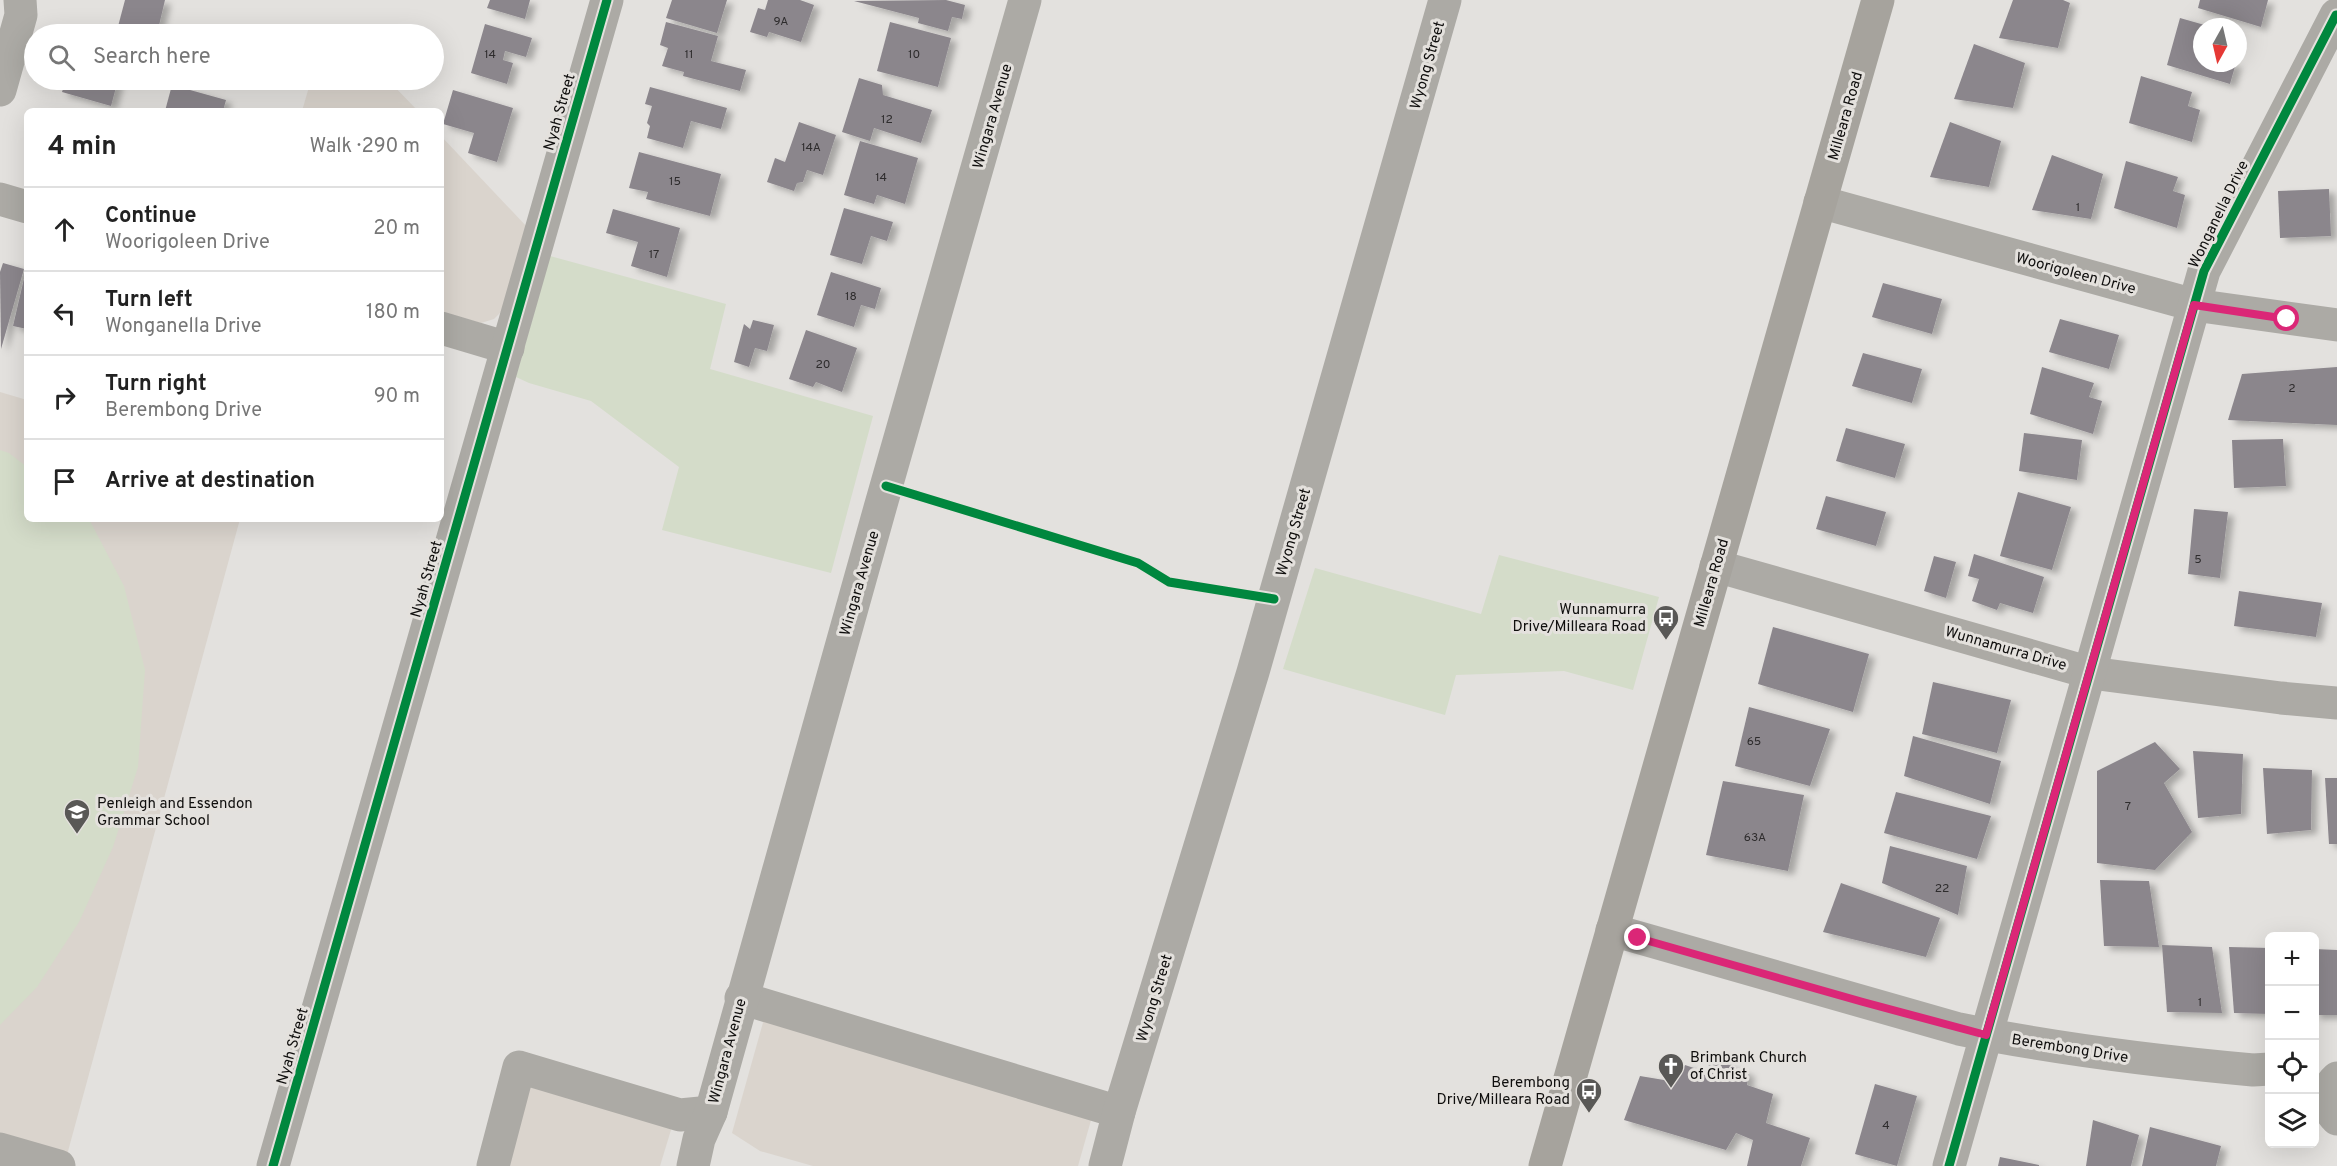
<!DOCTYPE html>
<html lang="en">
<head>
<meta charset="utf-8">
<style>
  :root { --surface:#fff; --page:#f6f6f6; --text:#222; --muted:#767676; --line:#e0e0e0 }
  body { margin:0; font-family:Overpass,sans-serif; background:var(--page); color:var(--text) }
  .controls { position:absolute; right:18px; bottom:18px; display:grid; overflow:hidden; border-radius:9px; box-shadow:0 6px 24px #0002 }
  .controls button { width:54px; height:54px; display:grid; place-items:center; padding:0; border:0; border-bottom:2px solid var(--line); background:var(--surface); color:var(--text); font:30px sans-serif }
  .compass { position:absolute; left:2193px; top:18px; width:54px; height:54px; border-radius:50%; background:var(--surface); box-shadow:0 6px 24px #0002; rotate:188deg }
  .stop { position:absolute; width:18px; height:18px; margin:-14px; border:4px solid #db2777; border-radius:50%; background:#fff }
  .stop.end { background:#db2777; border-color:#fff; box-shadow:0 2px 6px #0008 }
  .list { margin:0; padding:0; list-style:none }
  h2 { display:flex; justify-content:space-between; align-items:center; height:78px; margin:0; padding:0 24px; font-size:26px }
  h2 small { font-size:20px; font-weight:400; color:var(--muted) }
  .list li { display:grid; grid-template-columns:39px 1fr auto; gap:18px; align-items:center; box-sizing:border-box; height:84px; padding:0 24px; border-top:2px solid var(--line) }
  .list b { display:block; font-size:22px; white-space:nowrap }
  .list p { margin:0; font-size:20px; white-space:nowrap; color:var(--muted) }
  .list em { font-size:20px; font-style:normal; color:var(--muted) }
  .icon { flex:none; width:33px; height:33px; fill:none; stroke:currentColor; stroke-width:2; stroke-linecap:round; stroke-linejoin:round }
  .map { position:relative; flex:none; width:2337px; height:1166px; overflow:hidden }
  .search { position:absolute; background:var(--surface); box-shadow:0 6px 24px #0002; left:24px; top:24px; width:420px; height:66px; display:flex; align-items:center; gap:15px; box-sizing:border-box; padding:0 21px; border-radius:33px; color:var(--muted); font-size:22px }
  .panel { position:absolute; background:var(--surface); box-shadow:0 6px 24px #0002; left:24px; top:108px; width:420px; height:414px; border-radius:9px }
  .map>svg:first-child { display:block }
  .built { fill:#dad4cd }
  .green { fill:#d4dcc9 }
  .building { fill:#8b868c; filter:url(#shadow) }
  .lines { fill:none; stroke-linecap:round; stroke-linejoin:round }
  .minor { stroke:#acaaa5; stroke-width:33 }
  .major { stroke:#a6a39d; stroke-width:33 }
  .cycleway-casing { stroke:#e4e1dd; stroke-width:13 }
  .cycleway { stroke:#00873e; stroke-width:9 }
  .route { stroke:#db2777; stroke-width:8 }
  .labels { text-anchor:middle; stroke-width:6; stroke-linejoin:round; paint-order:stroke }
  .number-label { font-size:12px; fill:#2e2c2d }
  .street-label { font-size:15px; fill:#0f0e0d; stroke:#e4e1dd }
  .poi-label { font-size:15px; fill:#0f0e0d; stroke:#e4e1dd; text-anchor:end }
</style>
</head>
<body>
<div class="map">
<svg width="2337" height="1166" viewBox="0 0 2337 1166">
  <defs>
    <filter id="shadow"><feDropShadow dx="6" dy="4" stdDeviation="3" flood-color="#0004"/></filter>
  </defs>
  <rect width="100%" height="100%" fill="#e3e1de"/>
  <g class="built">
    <polygon points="311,80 388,80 418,111 302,111"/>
    <polygon points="441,136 528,228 502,311 494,319 481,323 441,312"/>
    <polygon points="0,392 27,400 27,519 240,519 64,1166 0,1166"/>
    <polygon points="766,1012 1099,1092 1078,1166 813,1166 760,1151 732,1133"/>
    <polygon points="515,1060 678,1107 660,1166 485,1166"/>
  </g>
  <g class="green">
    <polygon points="550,256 726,304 710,369 873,416 831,573 662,530 679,467 591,401 529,383 516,377"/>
    <polygon points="0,450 9,453 27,467 27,519 89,519 124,586 145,670 138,767 113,847 79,922 37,987 0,1025"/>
    <polygon points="1499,555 1659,597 1633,690 1564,671 1456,675 1445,715 1283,669 1315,568 1481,614"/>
  </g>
  <g class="building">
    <polygon points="125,0 165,0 157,34 116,34"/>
    <polygon points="490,0 530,0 525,19 487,8"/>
    <polygon points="672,0 727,0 717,33 666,18"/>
    <polygon points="768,0 800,0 814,5 801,42 769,32 767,37 750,32 758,8 765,10"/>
    <polygon points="946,0 965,5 962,19 952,17 948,31 918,23 919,18 854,1"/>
    <polygon points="2013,0 2063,0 2070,3 2058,48 1999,38"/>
    <polygon points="2200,0 2268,0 2261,27 2198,8"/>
    <polygon points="2180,18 2208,26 2202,27 2202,63 2236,63 2230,84 2167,65"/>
    <polygon points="666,22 718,36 711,61 746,70 740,91 683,76 684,72 662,66 668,48 660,45"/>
    <polygon points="890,22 951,38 938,87 877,71"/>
    <polygon points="485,24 532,38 526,57 505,51 503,60 513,63 507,84 471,73"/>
    <polygon points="1974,44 2025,63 2013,108 1954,99"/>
    <polygon points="2141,76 2192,92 2188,106 2200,110 2192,142 2129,123"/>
    <polygon points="859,78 882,85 883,95 932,110 921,143 874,128 870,141 842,132"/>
    <polygon points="66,80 118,80 111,106 62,92"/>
    <polygon points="172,85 226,100 223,111 165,111"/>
    <polygon points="650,87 727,108 721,129 691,121 683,148 647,138 650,126 647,123 652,106 645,104"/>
    <polygon points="453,90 513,108 497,162 468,153 474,133 443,124"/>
    <polygon points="799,122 836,135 823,175 807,170 803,182 797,183 794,191 767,182 775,158 785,162"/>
    <polygon points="1950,122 2001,141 1989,187 1930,177"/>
    <polygon points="860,141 918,158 905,204 877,195 874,204 844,195"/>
    <polygon points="639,152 721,174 710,216 646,199 648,192 629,188"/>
    <polygon points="2052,155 2103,174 2091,219 2032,210"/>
    <polygon points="2126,161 2178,177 2173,191 2185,195 2177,228 2114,208"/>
    <polygon points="2329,189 2331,236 2280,238 2278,191"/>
    <polygon points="844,208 893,222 887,241 871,236 862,264 830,255"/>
    <polygon points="613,209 680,228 667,277 631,266 638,242 606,233"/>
    <polygon points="3,263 24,269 1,349 0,272"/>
    <polygon points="26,270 27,270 27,329 13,326"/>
    <polygon points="831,272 881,288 875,309 861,305 854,327 817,315"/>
    <polygon points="1883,283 1942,299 1932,334 1872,317"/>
    <polygon points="2060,319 2119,335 2109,369 2049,352"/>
    <polygon points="753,320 774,325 767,351 755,348 749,367 734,362 744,324 750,329"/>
    <polygon points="806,330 857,348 842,392 816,382 813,387 789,379"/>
    <polygon points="1863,353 1922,369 1912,403 1852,386"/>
    <polygon points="2042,367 2094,383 2089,397 2102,401 2093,434 2030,414"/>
    <polygon points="2337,367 2337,425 2228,420 2242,374"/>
    <polygon points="1846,428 1905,444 1895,478 1836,461"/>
    <polygon points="2024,433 2082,440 2077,480 2019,471"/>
    <polygon points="2283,439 2286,486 2234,488 2232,440"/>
    <polygon points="2018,492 2071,507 2052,570 2000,556"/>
    <polygon points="1826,496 1886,512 1876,546 1816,529"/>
    <polygon points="2194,509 2228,512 2220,578 2188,574"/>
    <polygon points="1974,554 2044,577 2033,613 2000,603 1997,610 1972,601 1979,579 1968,576"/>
    <polygon points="1934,556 1956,562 1946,598 1924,591"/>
    <polygon points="2239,591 2322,603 2316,637 2234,626"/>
    <polygon points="1773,627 1869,654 1853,712 1758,684"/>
    <polygon points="1933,682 2011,700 1997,753 1922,734"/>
    <polygon points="1749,707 1830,729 1810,786 1735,766"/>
    <polygon points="1913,736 2001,761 1990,804 1904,776"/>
    <polygon points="2155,742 2180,769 2164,783 2192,832 2155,870 2097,863 2097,771"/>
    <polygon points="2193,751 2243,754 2241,814 2198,818"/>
    <polygon points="2263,768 2312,770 2311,830 2267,834"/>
    <polygon points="2325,778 2337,778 2337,844 2329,844"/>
    <polygon points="1723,781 1804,795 1788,871 1706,855"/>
    <polygon points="1896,792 1991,816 1977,859 1884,833"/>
    <polygon points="1890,846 1967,866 1958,915 1882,883"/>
    <polygon points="2100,880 2149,881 2159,947 2104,946"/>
    <polygon points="1841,883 1940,918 1926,957 1823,932"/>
    <polygon points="2162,945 2212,947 2222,1013 2167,1012"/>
    <polygon points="2229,947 2270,948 2270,1014 2234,1013"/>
    <polygon points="2314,949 2337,950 2337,1015 2314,1015"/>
    <polygon points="1712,1058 1749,1073 1747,1085 1773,1094 1766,1123 1810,1138 1801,1166 1747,1166 1753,1140 1736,1133 1726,1150 1624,1120 1640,1076 1676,1082 1685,1065 1706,1072"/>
    <polygon points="1875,1084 1917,1096 1897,1166 1855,1154"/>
    <polygon points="2093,1120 2139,1135 2131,1166 2086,1166"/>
    <polygon points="2150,1127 2221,1146 2216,1166 2142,1166"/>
    <polygon points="2000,1157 2039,1165 2039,1166 1998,1166"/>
  </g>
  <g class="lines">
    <g class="minor">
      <polyline points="0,90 21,15 20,0"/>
      <polyline points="0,199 27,207"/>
      <polyline points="1820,202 2194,305 2337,325"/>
      <polyline points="441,328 508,348"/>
      <polyline points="1716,566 2091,673 2281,698 2337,703"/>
      <path d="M 1612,930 L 1959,1029 C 2056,1049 2154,1061 2253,1070 L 2270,1069"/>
      <polyline points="741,998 1119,1112"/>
      <path d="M 2337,1078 C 2324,1090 2324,1106 2337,1119"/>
      <polyline points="0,1149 59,1166"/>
      <polyline points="273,1166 607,0"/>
      <polyline points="493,1166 519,1067 680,1115 711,1112"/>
      <polyline points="693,1166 699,1139 711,1112 880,508 1025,0"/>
      <polyline points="1105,1166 1119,1112 1253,672 1445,0"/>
      <polyline points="1949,1166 2204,271 2336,15"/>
    </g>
    <polyline class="major" points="1545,1166 1878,0"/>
    <g class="cycleway-casing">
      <g id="cycleway">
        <polyline points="886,486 1138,563 1169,582 1274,599"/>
        <polyline points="273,1166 607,0"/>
        <polyline points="1949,1166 2204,271 2336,15"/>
      </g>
    </g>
    <use href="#cycleway" class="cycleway"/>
  </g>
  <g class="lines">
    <polyline class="route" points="1638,938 1863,1002 1986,1035 2194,305 2287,319"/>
  </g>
  <defs>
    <g id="bus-pin" transform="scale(1.35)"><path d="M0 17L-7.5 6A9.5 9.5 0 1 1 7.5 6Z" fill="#595856" stroke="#e4e1dd"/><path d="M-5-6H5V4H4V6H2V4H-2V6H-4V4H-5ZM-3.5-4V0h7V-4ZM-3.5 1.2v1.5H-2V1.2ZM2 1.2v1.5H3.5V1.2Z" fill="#fff"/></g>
    <g id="school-pin" transform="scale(1.35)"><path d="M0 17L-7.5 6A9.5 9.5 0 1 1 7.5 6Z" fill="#595856" stroke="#e4e1dd"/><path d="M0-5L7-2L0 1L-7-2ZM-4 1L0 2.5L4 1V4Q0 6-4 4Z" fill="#fff"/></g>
    <g id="church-pin" transform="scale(1.35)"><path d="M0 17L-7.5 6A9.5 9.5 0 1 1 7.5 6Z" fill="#595856" stroke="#e4e1dd"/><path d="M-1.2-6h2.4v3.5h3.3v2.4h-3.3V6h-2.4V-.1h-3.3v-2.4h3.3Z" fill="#fff"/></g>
  </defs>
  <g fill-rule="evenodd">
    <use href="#bus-pin" x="1666" y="618"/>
    <use href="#school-pin" x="77" y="812"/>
    <use href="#church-pin" x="1671" y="1066"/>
    <use href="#bus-pin" x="1589" y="1091"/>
  </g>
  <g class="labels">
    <g class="number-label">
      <text x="781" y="25">9A</text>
      <text x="490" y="58">14</text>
      <text x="689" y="58">11</text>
      <text x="914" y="58">10</text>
      <text x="887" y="123">12</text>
      <text x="811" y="151">14A</text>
      <text x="881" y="181">14</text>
      <text x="675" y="185">15</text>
      <text x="2078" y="211">1</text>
      <text x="654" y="258">17</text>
      <text x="851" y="300">18</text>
      <text x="823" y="368">20</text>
      <text x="2292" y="392">2</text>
      <text x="2198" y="563">5</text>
      <text x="1754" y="745">65</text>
      <text x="2128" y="810">7</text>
      <text x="1755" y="841">63A</text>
      <text x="1942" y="892">22</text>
      <text x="2200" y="1006">1</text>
      <text x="1886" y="1129">4</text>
    </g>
    <g class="street-label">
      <text transform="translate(1427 65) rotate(-74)" y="5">Wyong Street</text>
      <text transform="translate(559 112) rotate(-74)" y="5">Nyah Street</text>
      <text transform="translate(992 116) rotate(-74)" y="5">Wingara Avenue</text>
      <text transform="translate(1845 116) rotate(-74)" y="5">Milleara Road</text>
      <text transform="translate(2218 214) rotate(-64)" y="5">Wonganella Drive</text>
      <text transform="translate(2076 273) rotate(15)" y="5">Woorigoleen Drive</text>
      <text transform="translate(1293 532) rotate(-74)" y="5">Wyong Street</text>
      <text transform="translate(426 579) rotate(-74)" y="5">Nyah Street</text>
      <text transform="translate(859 583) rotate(-74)" y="5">Wingara Avenue</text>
      <text transform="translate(1711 583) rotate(-74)" y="5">Milleara Road</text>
      <text transform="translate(2006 648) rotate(16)" y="5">Wunnamurra Drive</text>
      <text transform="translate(1154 998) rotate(-73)" y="5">Wyong Street</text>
      <text transform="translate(292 1046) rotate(-74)" y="5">Nyah Street</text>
      <text transform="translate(2070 1048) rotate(9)" y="5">Berembong Drive</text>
      <text transform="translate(727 1051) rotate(-75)" y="5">Wingara Avenue</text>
    </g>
    <g class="poi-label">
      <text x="1646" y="614">Wunnamurra<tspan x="1646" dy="17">Drive/Milleara Road</tspan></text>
      <text x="97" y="808" text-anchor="start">Penleigh and Essendon<tspan x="97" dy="17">Grammar School</tspan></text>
      <text x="1690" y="1062" text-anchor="start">Brimbank Church<tspan x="1690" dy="17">of Christ</tspan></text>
      <text x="1570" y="1087">Berembong<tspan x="1570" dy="17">Drive/Milleara Road</tspan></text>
    </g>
  </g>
</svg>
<div class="controls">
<button>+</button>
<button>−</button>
<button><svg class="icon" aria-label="locate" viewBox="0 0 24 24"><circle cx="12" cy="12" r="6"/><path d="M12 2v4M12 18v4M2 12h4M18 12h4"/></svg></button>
<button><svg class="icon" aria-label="layers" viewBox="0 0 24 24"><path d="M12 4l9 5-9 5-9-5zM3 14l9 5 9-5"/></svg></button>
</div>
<svg class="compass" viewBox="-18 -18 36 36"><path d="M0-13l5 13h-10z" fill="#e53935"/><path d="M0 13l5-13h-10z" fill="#767676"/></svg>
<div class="stop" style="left:2287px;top:319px"></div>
<div class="stop end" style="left:1638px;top:938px"></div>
<div class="search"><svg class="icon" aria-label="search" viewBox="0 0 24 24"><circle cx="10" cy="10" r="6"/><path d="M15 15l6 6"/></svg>Search here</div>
<section class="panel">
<h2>4 min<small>Walk · 290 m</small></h2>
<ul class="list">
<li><svg class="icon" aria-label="ahead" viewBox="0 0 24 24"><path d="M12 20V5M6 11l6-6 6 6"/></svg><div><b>Continue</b><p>Woorigoleen Drive</p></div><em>20 m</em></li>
<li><svg class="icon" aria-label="left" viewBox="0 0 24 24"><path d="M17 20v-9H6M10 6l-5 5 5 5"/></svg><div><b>Turn left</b><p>Wonganella Drive</p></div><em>180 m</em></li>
<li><svg class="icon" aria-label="right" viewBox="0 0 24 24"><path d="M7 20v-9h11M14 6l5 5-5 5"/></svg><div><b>Turn right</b><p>Berembong Drive</p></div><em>90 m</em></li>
<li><svg class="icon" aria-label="arrive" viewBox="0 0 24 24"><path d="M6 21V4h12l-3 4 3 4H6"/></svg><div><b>Arrive at destination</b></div></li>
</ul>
</section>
</div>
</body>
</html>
